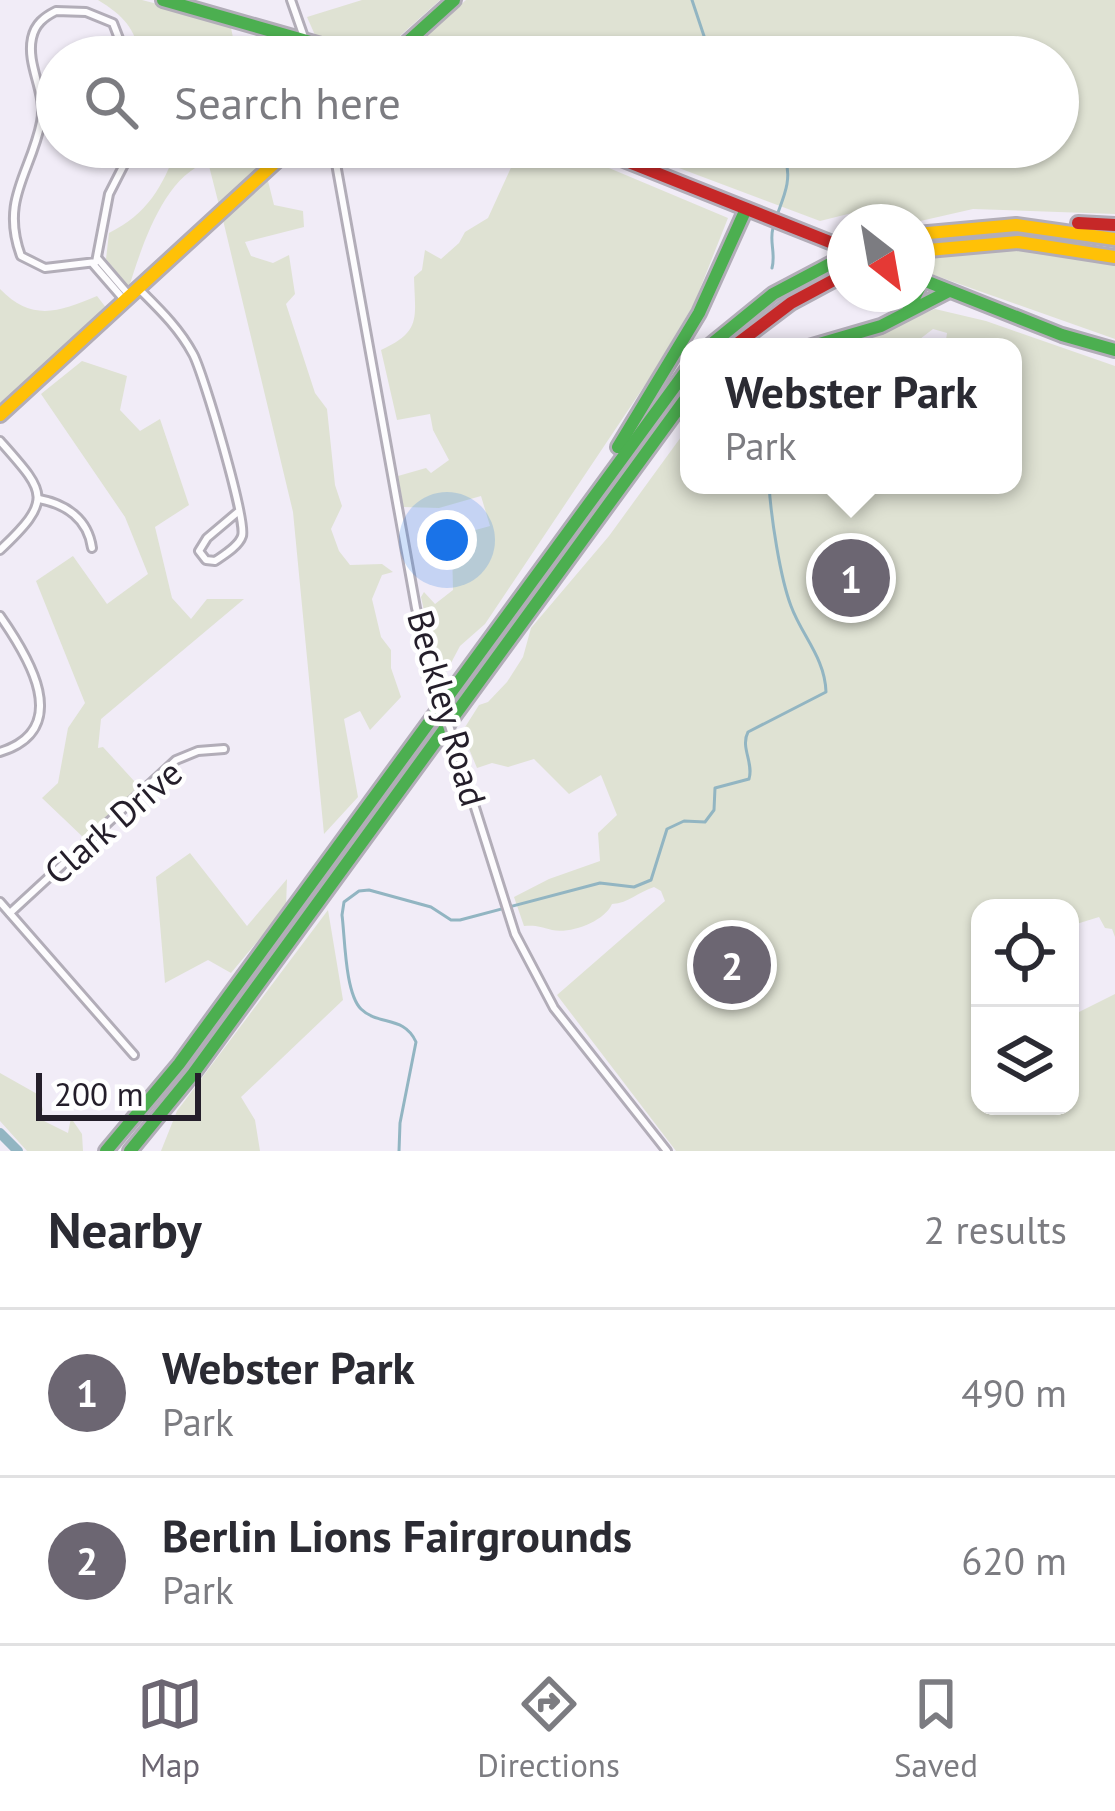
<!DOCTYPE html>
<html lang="en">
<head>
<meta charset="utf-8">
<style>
  :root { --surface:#fff; --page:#f7f7f7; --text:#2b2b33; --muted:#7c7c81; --line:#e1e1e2; --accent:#6c6672 }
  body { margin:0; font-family:"PT Sans",sans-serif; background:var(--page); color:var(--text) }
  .controls { position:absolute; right:36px; bottom:36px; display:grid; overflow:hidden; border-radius:24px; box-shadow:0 3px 9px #0004 }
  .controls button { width:108px; height:108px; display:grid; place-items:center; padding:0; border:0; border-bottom:3px solid var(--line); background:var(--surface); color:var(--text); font:60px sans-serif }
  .compass { position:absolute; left:827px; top:204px; width:108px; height:108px; border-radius:50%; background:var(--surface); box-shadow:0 3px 9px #0004; rotate:149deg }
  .scale { position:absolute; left:36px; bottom:30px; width:165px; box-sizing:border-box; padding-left:12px; border:6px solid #241e2a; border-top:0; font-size:33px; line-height:42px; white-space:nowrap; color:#241e2a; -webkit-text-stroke:9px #fff; paint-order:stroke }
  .you { position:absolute; left:447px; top:540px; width:42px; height:42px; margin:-30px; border:9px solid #fff; border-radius:50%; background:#1a73e8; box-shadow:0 0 0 18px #1a73e833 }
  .badge { display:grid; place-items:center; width:78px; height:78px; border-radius:50%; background:var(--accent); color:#fff; font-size:39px; font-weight:700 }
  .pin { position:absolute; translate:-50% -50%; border:6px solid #fff; box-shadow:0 3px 12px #0006 }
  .popup { position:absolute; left:680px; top:338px; width:342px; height:156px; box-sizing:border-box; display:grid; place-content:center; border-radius:24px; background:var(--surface); filter:drop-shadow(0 3px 9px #0005); font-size:39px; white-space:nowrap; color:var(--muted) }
  .popup b { font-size:45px; color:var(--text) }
  .popup::after { content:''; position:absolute; left:50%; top:100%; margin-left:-24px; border:24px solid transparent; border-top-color:var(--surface) }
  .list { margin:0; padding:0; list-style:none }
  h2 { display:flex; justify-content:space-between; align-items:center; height:156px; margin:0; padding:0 48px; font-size:51px }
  h2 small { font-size:39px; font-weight:400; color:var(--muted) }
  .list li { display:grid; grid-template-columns:78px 1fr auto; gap:36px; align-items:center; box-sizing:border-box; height:168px; padding:0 48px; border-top:3px solid var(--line) }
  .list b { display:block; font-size:45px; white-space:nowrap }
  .list p { margin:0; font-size:39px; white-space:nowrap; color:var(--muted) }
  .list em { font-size:39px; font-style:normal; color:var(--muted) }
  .icon { flex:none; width:66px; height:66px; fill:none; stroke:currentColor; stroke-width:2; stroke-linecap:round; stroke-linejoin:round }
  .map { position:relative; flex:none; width:1115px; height:1151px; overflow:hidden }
  .search { position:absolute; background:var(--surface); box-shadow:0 3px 9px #0004; left:36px; right:36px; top:36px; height:132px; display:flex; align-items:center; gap:30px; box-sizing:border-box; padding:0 42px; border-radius:66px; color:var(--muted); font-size:45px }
  .sheet { height:492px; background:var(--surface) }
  nav { display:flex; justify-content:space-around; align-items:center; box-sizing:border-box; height:168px; border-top:3px solid var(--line); background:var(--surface); font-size:33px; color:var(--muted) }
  nav a { display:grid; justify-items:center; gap:6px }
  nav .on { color:var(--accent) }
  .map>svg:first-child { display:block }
  .green { fill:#dfe2d3 }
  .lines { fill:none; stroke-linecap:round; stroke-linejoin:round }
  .stream { stroke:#92b5c2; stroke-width:3 }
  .river { stroke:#92b5c2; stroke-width:10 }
  .street-casing { stroke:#b2adb8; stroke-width:12 }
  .fast-casing { stroke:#b2adb8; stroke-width:18 }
  .slow-casing { stroke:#b2adb8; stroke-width:18 }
  .jam-casing { stroke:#b2adb8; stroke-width:18 }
  .street { stroke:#fdfcfe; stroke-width:6 }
  .fast { stroke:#4caf50; stroke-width:12 }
  .slow { stroke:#ffc107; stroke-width:12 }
  .jam { stroke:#c62828; stroke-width:12 }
  .street-bridge-casing { stroke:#b2adb8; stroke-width:12; stroke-linecap:butt }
  .street-bridge { stroke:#fdfcfe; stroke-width:6 }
  .labels { text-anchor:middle; stroke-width:9; stroke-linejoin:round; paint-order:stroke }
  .street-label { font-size:36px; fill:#241e2a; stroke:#fff }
</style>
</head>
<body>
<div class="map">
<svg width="1115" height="1151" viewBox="0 0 1115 1151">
  <rect width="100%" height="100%" fill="#f1ecf7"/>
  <g class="green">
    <path d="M 98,0 L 142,0 L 230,23 L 237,57 L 141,57 C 134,27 124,16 98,0 Z"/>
    <polygon points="362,0 440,0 383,51 315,35 307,17"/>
    <path d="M 466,0 L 1115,0 L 1115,214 L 973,209 L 916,222 L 859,222 L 852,213 L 820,221 L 623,147 L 1058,147 L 1058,57 L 474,57 L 468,50 C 446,47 428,63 407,53 Z"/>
    <path d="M 177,147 L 283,147 L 219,205 L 208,162 C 164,176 142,246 129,287 L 106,259 L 109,233 C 147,214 163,187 177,147 Z"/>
    <path d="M 503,147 L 559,147 L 728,218 L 694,304 L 651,376 L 485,624 L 460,646 L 443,678 L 436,666 L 421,597 L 424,592 L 435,604 L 453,590 L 452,549 L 468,532 L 490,526 L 481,496 L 439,508 L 403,507 L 398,476 L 426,468 L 431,473 L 449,460 L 433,430 L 430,414 L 397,420 L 381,350 C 422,331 415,318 414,277 L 422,270 L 425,250 L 441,259 L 459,243 L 465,232 L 488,218 L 514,161 Z"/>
    <polygon points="267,177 274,205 303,211 304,227 245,242 251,256 273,263 289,255 295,294 286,304 315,393 327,409 335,485 342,506 331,529 339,551 350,565 382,564 393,572 382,575 372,599 381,637 391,650 391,668 401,697 370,730 360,711 344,719 358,797 324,834 293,512 223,220"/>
    <polygon points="1011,247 1115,263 1115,339 917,269 917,258 961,250"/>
    <path d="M 0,289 C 32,322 59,312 97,296 L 107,309 L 0,403 Z"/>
    <path d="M 935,309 L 986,321 L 1115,366 L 1115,937 L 1112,929 L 1105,928 L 1099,917 L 1070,926 L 1070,908 L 980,908 L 980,1106 L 1070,1106 L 1070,1012 L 1075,1014 L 1115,994 L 1115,1151 L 676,1151 L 557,995 L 665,901 L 661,891 L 654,887 C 638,892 629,903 612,904 C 604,922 570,934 552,930 C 540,927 537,925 524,926 L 514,897 L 549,879 L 600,861 L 598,833 L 617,815 L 601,775 L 569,794 L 534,759 L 508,767 L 492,763 L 477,768 L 462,732 L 479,705 L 488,702 L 507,682 L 523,657 L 531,628 L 609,536 L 689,426 L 689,485 L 1013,485 L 1013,347 L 945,347 L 947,333 L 933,329 L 920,339 L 920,347 L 839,347 Z"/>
    <polygon points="82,361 127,376 120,410 140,431 160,419 189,505 155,527 172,598 191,619 207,599 244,599 101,719 98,748 103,747 135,782 134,793 84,838 42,798 58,783 68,728 85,703 36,581 73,556 107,604 148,574 125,517 41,394"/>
    <polygon points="190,853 247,926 287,879 286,907 231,973 208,960 165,983 156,877"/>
    <polygon points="328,910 343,1000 241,1097 255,1120 260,1151 161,1151 177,1111"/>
    <polygon points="0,1073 39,1095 43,1110 38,1118 68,1133 71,1118 82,1134 83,1151 27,1151 0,1121"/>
  </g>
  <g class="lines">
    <g class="stream">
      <polyline points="692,0 711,57"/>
      <path d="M 762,147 L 785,158 C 794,184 779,204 773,228 C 769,242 776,253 772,268"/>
      <path d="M 399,1151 L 400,1123 L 416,1042 C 404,1015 378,1026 361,1009 C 345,993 345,938 342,915 L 344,902 L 359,891 L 369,890 L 431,907 L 451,920 L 460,920 L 600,883 L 634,887 L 651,880 L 667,829 L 684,821 L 705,822 L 714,810 L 715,788 L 749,779 C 754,763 740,747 748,732 L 826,692 C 825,658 802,636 791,606 C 780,577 771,517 769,485"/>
    </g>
    <polyline class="river" points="0,1133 18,1151"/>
    <g class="street-casing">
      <g id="street">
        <polyline points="291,0 311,57"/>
        <path d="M 126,57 L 113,23 L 86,12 L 56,11 C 44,17 35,24 32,38 C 26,66 47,93 41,122 C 31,173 0,199 21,256 L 45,268 L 96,262 L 109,194 L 133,147"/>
        <polyline points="333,147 416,608 436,685"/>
        <polyline points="98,259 128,294"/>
        <polyline points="93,264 126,302"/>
        <path d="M 139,289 C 160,310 179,328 193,354 C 203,372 247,521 242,536 C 239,546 224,555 215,561 L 206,560 L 199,551 L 207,538 L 239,511"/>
        <path d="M 0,441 C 46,493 54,499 0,550"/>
        <path d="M 39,499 C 66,504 88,519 92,548"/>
        <path d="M 0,616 C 28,656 74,729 0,752"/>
        <polyline points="454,741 515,934 554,1008 667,1151"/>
        <polyline points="0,902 134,1055"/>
        <polyline points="10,913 176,760 198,751 224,749"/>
      </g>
    </g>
    <g class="fast-casing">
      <g id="fast">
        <polyline points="163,0 363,57"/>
        <polyline points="391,57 454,0"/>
        <polyline points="918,278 1062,335 1115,350"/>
        <polyline points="908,311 923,280"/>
        <polyline points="708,347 773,294 845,256"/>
        <polyline points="809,347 881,326 949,291"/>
        <polyline points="618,447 699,313 746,209"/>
        <polyline points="106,1151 179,1064 689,367"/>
        <polyline points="130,1151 193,1074 689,394"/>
      </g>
    </g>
    <g class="slow-casing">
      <g id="slow">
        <polyline points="917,234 1016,225 1115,239"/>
        <polyline points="917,251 1018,242 1115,257"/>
        <polyline points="0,415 292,147"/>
      </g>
    </g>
    <g class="jam-casing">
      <g id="jam">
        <polyline points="591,147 845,248"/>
        <polyline points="1078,223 1115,225"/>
        <polyline points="733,347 791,303 845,274"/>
      </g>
    </g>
    <use href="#street" class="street"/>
    <use href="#fast" class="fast"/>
    <use href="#slow" class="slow"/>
    <use href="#jam" class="jam"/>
    <g class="street-bridge-casing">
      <polyline id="street-bridge" points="436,685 454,741"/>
    </g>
    <use href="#street-bridge" class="street-bridge"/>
  </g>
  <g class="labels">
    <g class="street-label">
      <text transform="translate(447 708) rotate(74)" y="13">Beckley Road</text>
      <text transform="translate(113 822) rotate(-41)" y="13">Clark Drive</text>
    </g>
  </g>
</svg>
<div class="controls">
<button><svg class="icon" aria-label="locate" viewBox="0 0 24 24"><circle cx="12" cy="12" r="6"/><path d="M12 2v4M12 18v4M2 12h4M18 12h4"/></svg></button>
<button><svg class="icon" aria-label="layers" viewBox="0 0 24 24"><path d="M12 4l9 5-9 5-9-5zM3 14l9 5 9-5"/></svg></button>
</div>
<svg class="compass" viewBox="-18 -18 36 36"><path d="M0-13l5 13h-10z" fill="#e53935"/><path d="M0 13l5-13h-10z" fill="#7c7c81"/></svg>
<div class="scale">200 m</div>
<div class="you"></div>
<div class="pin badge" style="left:851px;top:578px">1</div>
<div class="popup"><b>Webster Park</b>Park</div>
<div class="pin badge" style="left:732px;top:965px">2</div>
<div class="search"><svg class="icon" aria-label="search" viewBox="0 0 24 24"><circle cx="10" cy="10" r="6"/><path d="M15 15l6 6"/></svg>Search here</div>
</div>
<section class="sheet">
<h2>Nearby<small>2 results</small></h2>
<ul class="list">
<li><span class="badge">1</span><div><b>Webster Park</b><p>Park</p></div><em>490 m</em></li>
<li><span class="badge">2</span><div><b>Berlin Lions Fairgrounds</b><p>Park</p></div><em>620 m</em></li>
</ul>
</section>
<nav>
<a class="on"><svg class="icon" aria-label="map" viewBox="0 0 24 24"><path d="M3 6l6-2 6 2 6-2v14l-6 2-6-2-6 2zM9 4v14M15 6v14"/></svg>Map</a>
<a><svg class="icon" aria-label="directions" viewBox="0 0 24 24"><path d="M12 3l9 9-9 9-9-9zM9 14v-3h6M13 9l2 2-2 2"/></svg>Directions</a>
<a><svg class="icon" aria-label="saved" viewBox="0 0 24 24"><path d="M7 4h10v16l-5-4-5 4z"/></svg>Saved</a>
</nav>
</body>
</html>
